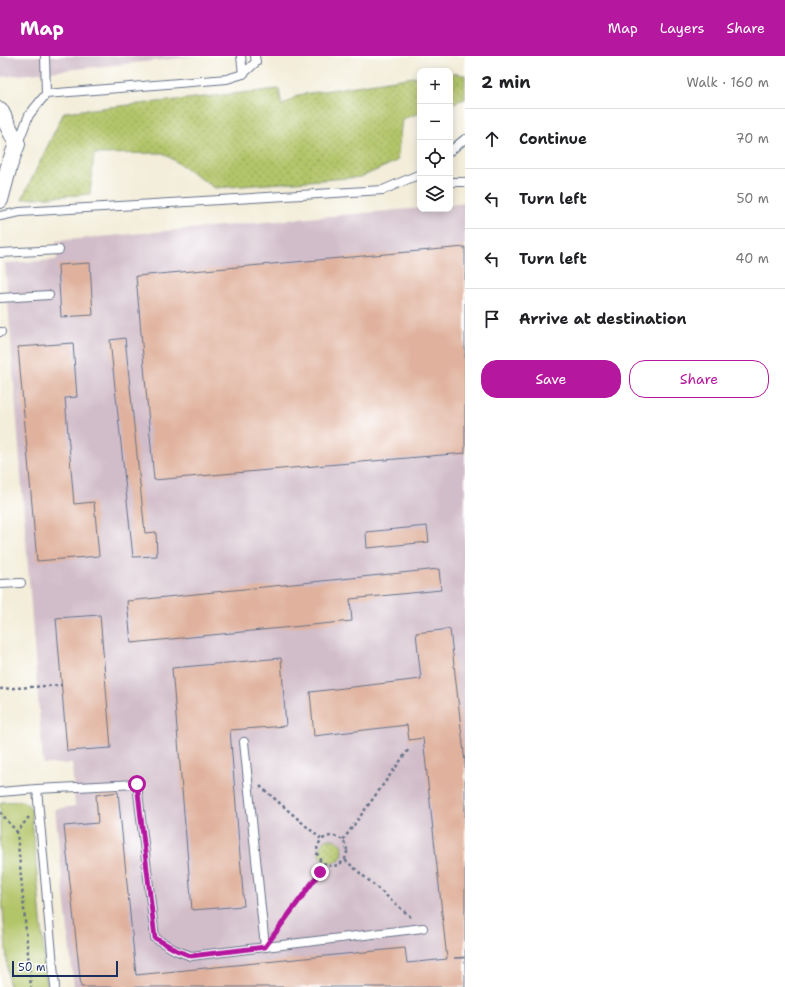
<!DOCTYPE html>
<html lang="en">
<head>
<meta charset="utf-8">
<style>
  :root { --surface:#fff; --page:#f6f6f6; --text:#202124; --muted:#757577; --line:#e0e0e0; --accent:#b5179e }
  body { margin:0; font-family:"Shantell Sans",sans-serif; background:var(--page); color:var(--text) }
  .controls { position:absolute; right:12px; top:12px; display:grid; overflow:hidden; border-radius:8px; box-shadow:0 2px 10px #0003 }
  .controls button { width:36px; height:36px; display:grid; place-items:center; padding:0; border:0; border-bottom:1px solid var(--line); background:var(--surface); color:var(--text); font:20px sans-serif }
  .scale { position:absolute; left:12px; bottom:10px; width:106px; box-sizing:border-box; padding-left:4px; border:2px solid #1b2f5e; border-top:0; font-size:11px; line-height:14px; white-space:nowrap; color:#1b2f5e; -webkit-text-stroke:3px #fff; paint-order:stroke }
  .stop { position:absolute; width:12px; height:12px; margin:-9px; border:3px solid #b5179e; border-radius:50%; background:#fff }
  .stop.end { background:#b5179e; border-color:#fff; box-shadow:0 1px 4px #0008 }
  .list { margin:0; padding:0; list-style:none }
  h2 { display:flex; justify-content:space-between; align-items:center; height:52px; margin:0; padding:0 16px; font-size:17px }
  h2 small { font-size:13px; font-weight:400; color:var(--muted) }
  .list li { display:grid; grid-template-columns:26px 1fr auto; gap:12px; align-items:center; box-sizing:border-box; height:60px; padding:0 16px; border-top:1px solid var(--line) }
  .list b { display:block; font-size:15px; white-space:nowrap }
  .list em { font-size:13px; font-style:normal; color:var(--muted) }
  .actions { display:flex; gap:8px; padding:12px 16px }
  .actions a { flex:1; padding:9px 0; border:1px solid var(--accent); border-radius:16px; text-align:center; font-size:14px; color:var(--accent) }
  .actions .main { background:var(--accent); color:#fff }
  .icon { flex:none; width:22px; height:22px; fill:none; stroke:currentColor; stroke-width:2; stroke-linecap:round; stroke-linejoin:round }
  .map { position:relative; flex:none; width:465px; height:931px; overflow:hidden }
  header { display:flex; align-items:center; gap:24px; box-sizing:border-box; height:56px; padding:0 20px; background:var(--accent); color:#fff }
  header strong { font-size:19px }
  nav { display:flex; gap:22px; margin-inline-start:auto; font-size:14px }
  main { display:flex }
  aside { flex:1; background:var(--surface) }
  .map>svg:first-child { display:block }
  .industrial { fill:#d1bdc9 }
  .grass { fill:url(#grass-dots); stroke:#677a64 }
  .green { fill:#b3c569; stroke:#677a64 }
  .building { fill:#e0b29e }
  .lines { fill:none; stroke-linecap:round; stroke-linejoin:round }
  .service-casing { stroke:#677289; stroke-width:10 }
  .minor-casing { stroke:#677289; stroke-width:18 }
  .path { stroke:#677289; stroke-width:2.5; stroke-dasharray:3 3; stroke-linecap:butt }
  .service { stroke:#fff; stroke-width:8 }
  .minor { stroke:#fff; stroke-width:16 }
  .route { stroke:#b5179e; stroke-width:5 }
</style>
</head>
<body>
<header>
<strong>Map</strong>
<nav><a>Map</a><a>Layers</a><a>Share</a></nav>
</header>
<main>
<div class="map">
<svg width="465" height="931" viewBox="0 0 465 931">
  <defs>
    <pattern id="grass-dots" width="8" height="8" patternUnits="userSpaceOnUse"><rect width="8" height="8" fill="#b3c569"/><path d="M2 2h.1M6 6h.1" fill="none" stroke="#91a05a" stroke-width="1.8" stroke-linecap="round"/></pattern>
  </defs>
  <rect width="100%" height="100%" fill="#fff"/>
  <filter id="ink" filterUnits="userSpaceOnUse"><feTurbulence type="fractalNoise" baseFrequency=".025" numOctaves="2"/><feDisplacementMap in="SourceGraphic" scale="8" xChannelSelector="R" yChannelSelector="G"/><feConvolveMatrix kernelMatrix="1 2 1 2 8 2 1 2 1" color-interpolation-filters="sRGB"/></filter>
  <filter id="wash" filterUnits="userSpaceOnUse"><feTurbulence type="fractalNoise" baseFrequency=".012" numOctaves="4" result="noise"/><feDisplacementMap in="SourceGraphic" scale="16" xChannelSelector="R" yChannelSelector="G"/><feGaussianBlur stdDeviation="0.9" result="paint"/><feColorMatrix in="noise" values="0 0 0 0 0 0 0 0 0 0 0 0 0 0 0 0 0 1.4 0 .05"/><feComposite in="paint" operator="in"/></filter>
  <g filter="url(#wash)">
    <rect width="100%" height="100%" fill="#f3edd9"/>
    <g class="industrial">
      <polygon points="0,0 201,0 0,21"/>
      <polygon points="465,147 465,931 74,931 55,753 75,750 72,708 43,708 5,207 57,204 56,185 420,152 420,153 450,153 450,149"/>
    </g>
    <g class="grass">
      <polygon points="450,17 465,19 465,43 450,48"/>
      <polygon points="420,20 420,57 402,63 397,105 361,121 215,132 163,97 94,98 90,138 22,143 64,56 279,33 282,50 298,39"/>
      <circle cx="331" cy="795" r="12"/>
    </g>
    <polygon class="green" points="23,745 31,752 47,931 9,931 0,816 0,748 2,746"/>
    <g id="blocks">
      <g class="building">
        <polygon points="465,191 465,397 154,424 136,220"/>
        <polygon points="90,207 93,259 61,261 58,209"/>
        <polygon points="125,282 145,477 156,476 157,500 133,501 110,284"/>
        <polygon points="73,287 77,341 65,342 74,448 94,446 99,500 37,505 18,291"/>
        <polygon points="427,470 429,486 367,492 366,476"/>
        <polygon points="439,513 441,534 350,543 352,565 131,587 127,545"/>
        <polygon points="100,559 111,692 67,695 56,562"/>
        <polygon points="450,573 465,707 465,901 454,902 465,902 465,931 81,931 64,770 98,767 96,739 118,736 136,919 405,892 407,907 447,903 423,682 409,684 407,669 314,680 310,636 421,623 416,577"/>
        <polygon points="281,602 286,670 230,674 244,850 192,854 172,612"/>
      </g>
    </g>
  </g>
  <g filter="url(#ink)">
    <use href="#blocks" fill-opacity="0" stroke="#677289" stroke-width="1"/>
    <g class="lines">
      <g class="service-casing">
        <g id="service">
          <polyline points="45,0 46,38"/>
          <polyline points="241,0 243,18"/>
          <polyline points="18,87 29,59 46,38 227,23 243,18 256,6 255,0"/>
          <polyline points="450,95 465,83"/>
          <polyline points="450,126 465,126"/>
          <polyline points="0,160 20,156 383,134 420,118"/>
          <polyline points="0,197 59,194"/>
          <polyline points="0,242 49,239"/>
          <polyline points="0,276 1,276"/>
          <polyline points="0,528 21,527"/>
          <polyline points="244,686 265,891"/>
          <polyline points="37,733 137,728 155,882 175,894 191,900 423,872"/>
          <polyline points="0,736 37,733 55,931"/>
        </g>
      </g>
      <g class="minor-casing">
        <polyline id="minor" points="0,54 17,88 9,110 0,144"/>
      </g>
      <g class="path">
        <polyline points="0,633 62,629"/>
        <polyline points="260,730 321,783"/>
        <polyline points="0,756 17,776"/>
        <polyline points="29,761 17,776 31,931"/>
        <circle cx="332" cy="795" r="15"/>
        <polyline points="343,784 409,693"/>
        <polyline points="345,804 412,862"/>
        <polyline points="275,878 325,809"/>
      </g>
      <use href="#service" class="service"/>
      <use href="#minor" class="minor"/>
    </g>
  </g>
  <g class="lines" filter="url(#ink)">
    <polyline class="route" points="137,728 155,882 176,894 191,900 265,891 320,816"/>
  </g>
</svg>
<div class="controls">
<button>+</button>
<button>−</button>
<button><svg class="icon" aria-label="locate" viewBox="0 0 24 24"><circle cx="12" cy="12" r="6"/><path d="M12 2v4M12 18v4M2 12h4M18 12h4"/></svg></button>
<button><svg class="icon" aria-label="layers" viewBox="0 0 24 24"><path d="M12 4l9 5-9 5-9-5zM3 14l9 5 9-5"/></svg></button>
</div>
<div class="scale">50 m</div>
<div class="stop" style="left:137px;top:728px"></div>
<div class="stop end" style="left:320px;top:816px"></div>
</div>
<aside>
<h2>2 min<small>Walk · 160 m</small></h2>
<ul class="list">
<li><svg class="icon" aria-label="ahead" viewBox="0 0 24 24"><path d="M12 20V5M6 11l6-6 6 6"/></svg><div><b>Continue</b></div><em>70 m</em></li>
<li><svg class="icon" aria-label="left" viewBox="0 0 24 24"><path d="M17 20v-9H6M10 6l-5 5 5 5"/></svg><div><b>Turn left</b></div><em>50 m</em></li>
<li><svg class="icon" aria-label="left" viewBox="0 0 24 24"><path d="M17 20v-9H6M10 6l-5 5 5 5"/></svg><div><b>Turn left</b></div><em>40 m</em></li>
<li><svg class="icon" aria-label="arrive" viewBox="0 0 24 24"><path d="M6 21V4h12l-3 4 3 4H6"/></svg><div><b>Arrive at destination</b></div></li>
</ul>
<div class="actions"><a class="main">Save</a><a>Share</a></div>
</aside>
</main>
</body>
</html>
